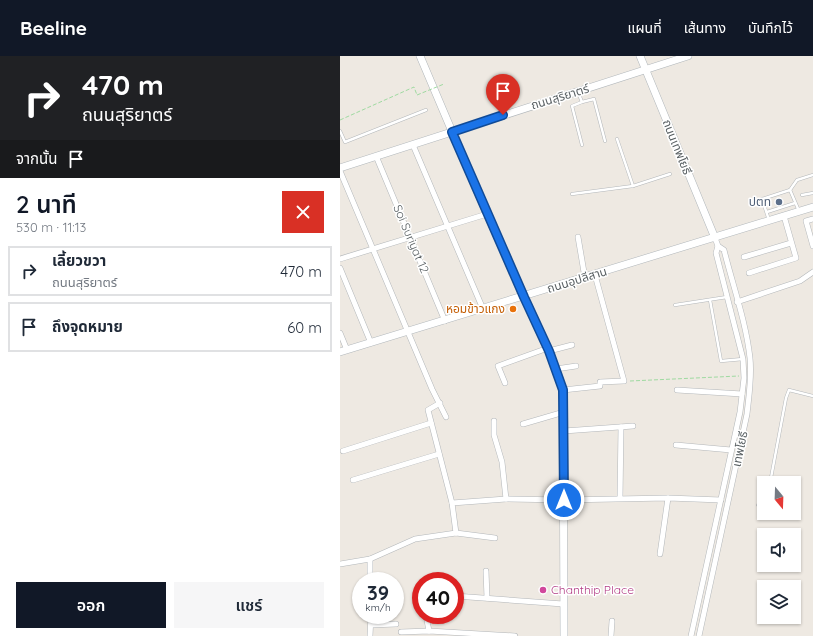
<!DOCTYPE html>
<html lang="th">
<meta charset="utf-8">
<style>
body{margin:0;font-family:Quicksand,"Noto Sans Thai",sans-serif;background:#f6f6f7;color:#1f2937;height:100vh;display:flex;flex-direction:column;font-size:15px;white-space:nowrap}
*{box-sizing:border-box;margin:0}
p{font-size:13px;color:#747a83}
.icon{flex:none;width:22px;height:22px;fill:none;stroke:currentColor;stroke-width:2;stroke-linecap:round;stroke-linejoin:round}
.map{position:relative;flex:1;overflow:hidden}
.details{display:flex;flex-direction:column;background:#fff;width:340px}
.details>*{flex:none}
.hud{background:#202124;color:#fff;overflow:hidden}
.needle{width:26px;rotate:161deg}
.tools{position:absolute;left:417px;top:420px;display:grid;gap:8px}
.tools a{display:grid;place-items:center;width:44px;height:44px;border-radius:0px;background:#fff;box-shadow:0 1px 3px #0004;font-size:20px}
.speed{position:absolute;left:12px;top:516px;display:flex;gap:8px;font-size:20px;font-weight:700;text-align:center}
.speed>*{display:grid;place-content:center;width:52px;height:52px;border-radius:50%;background:#fff;box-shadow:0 1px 3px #0004;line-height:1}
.speed small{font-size:10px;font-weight:400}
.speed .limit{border:6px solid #d22;background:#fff;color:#111}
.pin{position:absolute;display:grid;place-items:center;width:34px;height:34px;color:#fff;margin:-41px -17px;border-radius:50% 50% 50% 0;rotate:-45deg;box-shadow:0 0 4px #0007}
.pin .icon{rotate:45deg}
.me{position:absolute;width:44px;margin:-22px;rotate:0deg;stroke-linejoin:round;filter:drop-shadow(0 0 3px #0008)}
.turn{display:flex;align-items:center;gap:14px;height:84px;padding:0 16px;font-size:18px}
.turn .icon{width:52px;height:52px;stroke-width:2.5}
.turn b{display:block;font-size:28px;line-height:34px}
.then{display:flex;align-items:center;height:38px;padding:0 16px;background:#0003;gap:8px;font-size:15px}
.round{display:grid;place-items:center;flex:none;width:42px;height:42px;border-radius:0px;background:#f6f6f7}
.head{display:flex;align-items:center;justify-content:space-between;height:68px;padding:0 16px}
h1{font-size:24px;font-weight:600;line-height:30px;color:#111827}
.cta{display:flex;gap:8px;margin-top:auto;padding:8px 16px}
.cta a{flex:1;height:46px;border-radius:0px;background:#111827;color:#fff;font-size:16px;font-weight:600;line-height:46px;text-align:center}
.cta a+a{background:#f6f6f7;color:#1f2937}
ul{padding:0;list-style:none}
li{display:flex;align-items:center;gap:12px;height:50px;margin:0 8px 6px;padding:0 8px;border:2px solid #e0e1e3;border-radius:0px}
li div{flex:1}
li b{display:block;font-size:15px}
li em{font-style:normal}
header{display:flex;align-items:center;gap:24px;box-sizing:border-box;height:56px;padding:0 20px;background:#111827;color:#fff}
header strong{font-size:19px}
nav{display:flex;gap:22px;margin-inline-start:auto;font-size:14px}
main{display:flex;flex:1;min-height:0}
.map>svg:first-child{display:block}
</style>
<header>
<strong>Beeline</strong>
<nav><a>แผนที่</a><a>เส้นทาง</a><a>บันทึกไว้</a></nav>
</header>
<main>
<section class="details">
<div class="hud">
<div class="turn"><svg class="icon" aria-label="right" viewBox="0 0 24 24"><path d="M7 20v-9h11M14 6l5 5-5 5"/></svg><div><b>470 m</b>ถนนสุริยาตร์</div></div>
<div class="then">จากนั้น<svg class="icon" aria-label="arrive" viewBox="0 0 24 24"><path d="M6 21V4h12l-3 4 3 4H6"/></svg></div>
</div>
<div class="head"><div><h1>2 นาที</h1><p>530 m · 11:13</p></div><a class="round" style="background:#d93025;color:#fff"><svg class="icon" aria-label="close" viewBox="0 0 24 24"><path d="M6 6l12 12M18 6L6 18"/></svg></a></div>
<ul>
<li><svg class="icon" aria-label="right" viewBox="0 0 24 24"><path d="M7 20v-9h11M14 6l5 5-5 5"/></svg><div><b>เลี้ยวขวา</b><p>ถนนสุริยาตร์</p></div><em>470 m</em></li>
<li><svg class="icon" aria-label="arrive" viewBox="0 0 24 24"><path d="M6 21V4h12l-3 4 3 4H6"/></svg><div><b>ถึงจุดหมาย</b></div><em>60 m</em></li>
</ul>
<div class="cta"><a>ออก</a><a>แชร์</a></div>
</section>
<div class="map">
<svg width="473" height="580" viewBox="0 0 473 580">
<rect width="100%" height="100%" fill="#eee9e2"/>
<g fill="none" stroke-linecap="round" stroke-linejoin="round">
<defs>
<g id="lane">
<polyline points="238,36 242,46 232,50 242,89"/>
<polyline points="242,46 254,43 265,85"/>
<polyline points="0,75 5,86 86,54"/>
<polyline points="277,83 293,130"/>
<polyline points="450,134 457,124 473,119"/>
<polyline points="232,138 293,130 330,118"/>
<polyline points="462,139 473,137"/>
<polyline points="427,156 455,147"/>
<polyline points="429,164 422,143 450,134 459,155"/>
<polyline points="370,244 381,305 403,303"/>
<polyline points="335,249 387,241"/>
<polyline points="430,427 446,342 449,334 473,340"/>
<polyline points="418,449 424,438"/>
</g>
<g id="street">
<polyline points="73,89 143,253"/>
<polyline points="36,100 105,265"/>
<polyline points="0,115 92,333 106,361"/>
<polyline points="473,163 466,165 473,190"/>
<polyline points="238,181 245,222"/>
<polyline points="404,201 451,187"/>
<polyline points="0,203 147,158"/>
<polyline points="0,212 31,287"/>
<polyline points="409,217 456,202 444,160"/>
<polyline points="397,246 460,225 473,216"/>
<polyline points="0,277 7,294"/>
<polyline points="209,295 232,289"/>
<polyline points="216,313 236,310"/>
<polyline points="165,327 158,310 208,292"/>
<polyline points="223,334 260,330 260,326 284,325 255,219"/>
<polyline points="337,334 402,338"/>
<polyline points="100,347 88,354 112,447 116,477"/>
<polyline points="154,365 154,379 162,406 166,443"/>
<polyline points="183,368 224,356"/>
<polyline points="224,375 293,370"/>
<polyline points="336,389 391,394"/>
<polyline points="3,395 91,367"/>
<polyline points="13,424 99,398"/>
<polyline points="280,442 281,371"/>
<polyline points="224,444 328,442 381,444"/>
<polyline points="112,447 166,443 224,444"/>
<polyline points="320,498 328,442"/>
<polyline points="30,503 30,525"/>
<polyline points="0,508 30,503 75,483 116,477 155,482"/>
<polyline points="146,515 147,542"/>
<polyline points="115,540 223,548"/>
<polyline points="86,559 89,575"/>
<polyline points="31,569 56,568"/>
<polyline points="61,576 89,575 175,580"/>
<polyline points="30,580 31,559"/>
<polyline points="271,580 272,565"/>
<polyline points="351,580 400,356 404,322 403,303 376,197 378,190 375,182"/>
<path d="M359,580L407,358C409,339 412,321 410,302C406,266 393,230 384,194L378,190"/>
</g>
<g id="secondary">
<polyline points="80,0 147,158 209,295 223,334 224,580"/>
<polyline points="300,0 375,182"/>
<polyline points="0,112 348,0"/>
<polyline points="0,296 473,151"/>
</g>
</defs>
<use href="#lane" stroke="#b3b7ba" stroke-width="3.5"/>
<use href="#street" stroke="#b3b7ba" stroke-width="6"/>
<use href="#secondary" stroke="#b1b7bb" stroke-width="8"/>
<g stroke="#9fdaa1" stroke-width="1" stroke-dasharray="4 2" stroke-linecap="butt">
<polyline points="0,64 74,31 77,39"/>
<polyline points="290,325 399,320"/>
</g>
<use href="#lane" stroke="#fff" stroke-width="2.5"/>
<use href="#street" stroke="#fff" stroke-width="5"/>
<use href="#secondary" stroke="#fff" stroke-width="7"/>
<polyline stroke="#9fdaa1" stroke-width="1" stroke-dasharray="4 2" stroke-linecap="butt" points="77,39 104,28"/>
</g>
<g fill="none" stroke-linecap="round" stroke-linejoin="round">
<defs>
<polyline id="route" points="163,59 112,76 184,241 209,295 223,334 224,444"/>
</defs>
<use href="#route" stroke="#114b97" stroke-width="10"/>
<use href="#route" stroke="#1a73e8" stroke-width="7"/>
</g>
<circle fill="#5c6f8a" stroke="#fff" stroke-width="1.5" cx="439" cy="146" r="4"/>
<circle fill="#e8710a" stroke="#fff" stroke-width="1.5" cx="173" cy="253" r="4"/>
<circle fill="#d1479c" stroke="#fff" stroke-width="1.5" cx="203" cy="534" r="4"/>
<g text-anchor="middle" stroke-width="3" stroke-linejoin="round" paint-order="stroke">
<g font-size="12" fill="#5a6164" stroke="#fff">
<text transform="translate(220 41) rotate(-17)" y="4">ถนนสุริยาตร์</text>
<text transform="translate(337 91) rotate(68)" y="4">ถนนเทพโยธี</text>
<text transform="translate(71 183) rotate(67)" y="4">Soi Suriyat 12</text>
<text transform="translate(237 224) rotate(-17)" y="4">ถนนอุปลีสาน</text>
<text transform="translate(400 393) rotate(-78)" y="4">เทพโยธี</text>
</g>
<g font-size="12" fill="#4e5e75" stroke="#fff" text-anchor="end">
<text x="431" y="150">ปตท</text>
</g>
<g font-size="12" fill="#c56008" stroke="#fff" text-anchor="end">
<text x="165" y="257">หอมข้าวแกง</text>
</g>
<g font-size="12" fill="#b23c85" stroke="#fff" text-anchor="start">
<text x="211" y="538">Chanthip Place</text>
</g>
</g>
</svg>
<div class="tools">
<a><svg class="needle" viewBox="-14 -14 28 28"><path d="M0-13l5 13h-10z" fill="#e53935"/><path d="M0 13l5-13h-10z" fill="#747a83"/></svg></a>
<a><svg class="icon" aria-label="sound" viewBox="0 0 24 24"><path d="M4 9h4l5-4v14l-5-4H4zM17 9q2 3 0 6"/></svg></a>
<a><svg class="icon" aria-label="layers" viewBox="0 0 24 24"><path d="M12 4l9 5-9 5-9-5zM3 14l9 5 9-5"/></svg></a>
</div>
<div class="speed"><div>39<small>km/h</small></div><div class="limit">40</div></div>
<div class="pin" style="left:163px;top:59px;background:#d93025"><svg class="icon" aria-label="arrive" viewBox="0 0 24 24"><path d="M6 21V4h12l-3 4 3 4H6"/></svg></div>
<svg class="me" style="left:224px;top:444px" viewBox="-20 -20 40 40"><circle r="17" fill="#1a73e8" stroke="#fff" stroke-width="3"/><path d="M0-11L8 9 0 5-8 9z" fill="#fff"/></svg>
</div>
</main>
